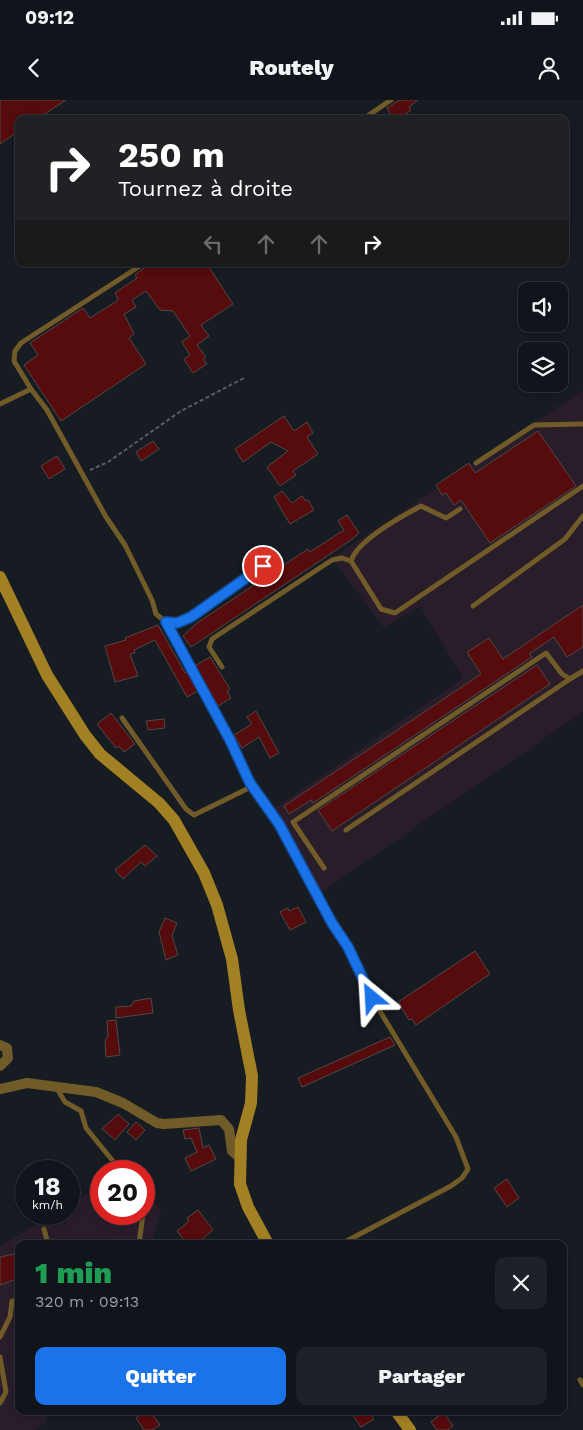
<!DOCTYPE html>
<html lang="fr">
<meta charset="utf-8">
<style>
body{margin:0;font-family:"Work Sans",sans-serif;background:#1e2127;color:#f1f3f6;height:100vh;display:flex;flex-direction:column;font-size:19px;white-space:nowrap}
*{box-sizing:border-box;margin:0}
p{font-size:16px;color:#9c9ea2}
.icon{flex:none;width:28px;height:28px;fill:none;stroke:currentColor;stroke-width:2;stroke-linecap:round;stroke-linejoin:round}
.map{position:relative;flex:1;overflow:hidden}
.details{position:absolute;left:15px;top:1140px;width:552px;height:175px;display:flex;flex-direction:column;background:#11141a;border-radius:10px;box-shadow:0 2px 8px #0003,0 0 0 1px #303339}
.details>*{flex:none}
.guide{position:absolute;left:15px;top:15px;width:554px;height:152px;border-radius:10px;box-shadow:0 2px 8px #0003,0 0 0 1px #303339;background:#202124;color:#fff;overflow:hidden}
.tools{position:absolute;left:518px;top:182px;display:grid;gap:10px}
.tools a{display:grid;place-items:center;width:50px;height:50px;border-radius:10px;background:#11141a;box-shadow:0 2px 8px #0003,0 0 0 1px #303339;font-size:25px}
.speed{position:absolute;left:15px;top:1060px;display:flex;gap:10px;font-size:25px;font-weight:700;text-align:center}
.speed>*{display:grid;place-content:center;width:65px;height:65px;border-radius:50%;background:#11141a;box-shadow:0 2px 8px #0003,0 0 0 1px #303339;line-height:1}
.speed small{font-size:12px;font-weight:400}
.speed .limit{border:8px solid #d22;background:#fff;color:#111}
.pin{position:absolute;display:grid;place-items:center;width:42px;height:42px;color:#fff;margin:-21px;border:2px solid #fff;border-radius:50%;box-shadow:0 1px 5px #0007}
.me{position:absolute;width:55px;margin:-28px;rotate:333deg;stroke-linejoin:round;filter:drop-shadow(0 0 4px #0008)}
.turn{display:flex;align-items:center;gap:18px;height:105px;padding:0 20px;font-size:22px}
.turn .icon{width:65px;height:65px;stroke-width:2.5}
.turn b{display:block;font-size:35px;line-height:42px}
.lanes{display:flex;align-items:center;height:48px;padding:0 20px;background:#0003;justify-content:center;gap:25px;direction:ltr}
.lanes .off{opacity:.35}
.round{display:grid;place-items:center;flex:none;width:52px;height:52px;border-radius:10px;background:#1e2127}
.overview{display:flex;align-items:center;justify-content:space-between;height:85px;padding:0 20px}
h1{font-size:30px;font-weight:800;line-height:38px;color:#1e9e55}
.action{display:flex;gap:10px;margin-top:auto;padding:10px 20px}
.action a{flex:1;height:58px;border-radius:10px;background:#1a73e8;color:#fff;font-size:20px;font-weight:800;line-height:58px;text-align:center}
.action a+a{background:#1e2127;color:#f1f3f6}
.status{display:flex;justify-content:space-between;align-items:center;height:35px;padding:0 25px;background:#11141a;direction:ltr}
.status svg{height:14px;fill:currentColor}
header{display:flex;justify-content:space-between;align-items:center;height:65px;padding:0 20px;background:#11141a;font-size:22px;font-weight:800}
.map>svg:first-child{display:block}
</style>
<div class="status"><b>09:12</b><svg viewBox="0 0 49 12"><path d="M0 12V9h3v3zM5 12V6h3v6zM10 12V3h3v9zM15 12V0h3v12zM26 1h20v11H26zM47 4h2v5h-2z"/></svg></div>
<header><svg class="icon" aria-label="back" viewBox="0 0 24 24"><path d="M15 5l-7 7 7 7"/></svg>Routely<svg class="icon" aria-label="person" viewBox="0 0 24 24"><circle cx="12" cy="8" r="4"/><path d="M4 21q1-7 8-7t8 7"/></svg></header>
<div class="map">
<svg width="583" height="1330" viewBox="0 0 583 1330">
<rect width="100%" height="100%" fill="#171b22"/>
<g fill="#2a1d2a">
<polygon points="583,290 583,612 321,792 272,710 463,578 420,506 384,528 332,458"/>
<polygon points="101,1086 101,1114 144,1114 144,1086 161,1111 151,1144 19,1144 19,1311 45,1311 47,1321 34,1330 0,1330 0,1146 54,1114 69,1114 69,1105"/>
</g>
<g fill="#560b0d" stroke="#534847">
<polygon points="0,0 66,0 37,19 19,19 19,31 0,44"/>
<polygon points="399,0 418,0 409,7 411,10 398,19 393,19 387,8"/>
<polygon points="149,164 207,164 233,204 201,225 209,236 197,245 206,257 203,259 207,264 193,273 184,259 190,255 182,242 190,236 173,211 160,210 146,191 132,200 136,207 124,214 134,234 129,238 146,264 61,321 24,265 38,255 30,243 83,208 90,218 117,201 118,199 115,193 137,178 135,175"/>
<polygon points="284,316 294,331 307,322 313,333 307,337 318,354 293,371 296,375 280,386 267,367 288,351 271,342 243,362 235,349"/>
<polygon points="538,331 576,386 490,443 461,400 454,405 446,393 442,395 436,385 469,363 475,373"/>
<polygon points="153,341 159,349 141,361 136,352"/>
<polygon points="57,356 65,369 49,379 41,366"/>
<polygon points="282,391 292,403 302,396 306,401 308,400 314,410 290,424 274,397"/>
<polygon points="347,415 359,433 351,440 191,547 183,536 197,523 308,449 310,452 344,430 338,421"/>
<polygon points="583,505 583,547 567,557 554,537 529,554 532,557 313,703 311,700 289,714 284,706 481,574 467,552 489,538 503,559"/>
<polygon points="158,525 185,573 188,571 198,591 187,597 155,540 134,550 135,553 130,554 138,576 115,582 105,546 126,540 125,538"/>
<polygon points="210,557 230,589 227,591 231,598 218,606 195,566"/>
<polygon points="537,565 550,584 332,731 318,710"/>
<polygon points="256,611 279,653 270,658 259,637 242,648 234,635 252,624 247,617"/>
<polygon points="111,613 135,644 124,652 119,646 116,648 97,624"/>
<polygon points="164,619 165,628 148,630 146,621"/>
<polygon points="145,745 157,756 145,766 141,762 123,779 115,770"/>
<polygon points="298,807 306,822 290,830 280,812 288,808 289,811"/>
<polygon points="165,818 177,823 172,836 178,855 166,860 159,832"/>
<polygon points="475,851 490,874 416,925 412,919 409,920 398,902"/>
<polygon points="151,898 153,913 116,918 116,907 131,906 134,901"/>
<polygon points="116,920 120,955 106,957 105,940 108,936 107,921"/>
<polygon points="390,937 395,945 302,987 298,978"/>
<polygon points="118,1014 129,1024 115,1040 102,1029"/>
<polygon points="136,1022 145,1030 136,1040 127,1032"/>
<polygon points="199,1028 203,1048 209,1045 216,1059 191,1071 185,1058 197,1052 191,1038 185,1039 183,1030"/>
<polygon points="507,1079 519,1098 507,1107 494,1088"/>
<polygon points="198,1110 213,1130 196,1144 187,1144 177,1131 189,1121 187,1118"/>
<polygon points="14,1154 19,1178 0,1185 0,1157"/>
<polygon points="146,1311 150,1311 160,1325 152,1330 144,1330 136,1318"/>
<polygon points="350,1311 368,1311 374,1319 361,1327"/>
<polygon points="443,1312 453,1326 448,1330 437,1330 431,1322"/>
</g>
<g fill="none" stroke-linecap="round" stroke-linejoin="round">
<polyline stroke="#595d63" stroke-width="2" stroke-dasharray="4 2.5" stroke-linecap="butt" points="90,370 108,362 181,311 244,278"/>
<g stroke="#715b28" stroke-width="5">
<polyline points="363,19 391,0"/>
<polyline points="143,164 21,243 15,251 14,261 31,289 47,310 106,417 125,445 152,500 156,514 166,522 177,523 191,517 277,456"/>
<polyline points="0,304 31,289"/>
<polyline points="476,363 534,325 583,324"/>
<path d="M460,409L446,418L421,406C402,416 357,440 351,461L381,509L395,513L583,386"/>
<polyline points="473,506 565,439 583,416"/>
<polyline points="166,522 230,640 250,683 279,724 332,823 348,847 372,898 456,1037 468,1069 462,1078 451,1086 341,1144"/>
<polyline points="222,567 209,547 212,539 332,460 342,458 351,461"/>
<polyline points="122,618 186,709 194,715 253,686"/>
<polyline points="346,730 570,579"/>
<polyline points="324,768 293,722 546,553 562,574 570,579 583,571"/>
<polyline points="56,987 65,1002 81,1011 86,1028 121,1071"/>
<polyline points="44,1129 48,1144"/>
<polyline points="139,1144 143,1114"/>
<polyline points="0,1237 10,1217 12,1201 19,1201"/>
<polyline points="0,1257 6,1292 0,1303"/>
<polyline points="580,1280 583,1285"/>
</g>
<g stroke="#715b28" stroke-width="10">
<polyline points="0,945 7,948 8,958 0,966"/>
<polyline points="0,989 27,983 96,992 123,1003 157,1023 164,1024 221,1020 229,1029 232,1051 239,1057"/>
</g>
<g stroke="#a28024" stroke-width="12">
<polyline points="0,477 47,575 85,635 100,654 159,703 174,720 204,773 217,805 232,859 239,910 252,976 251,1003 241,1040 240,1084 248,1107 268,1144"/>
<polyline points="396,1311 410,1330"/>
</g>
</g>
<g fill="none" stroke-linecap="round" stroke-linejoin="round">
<defs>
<polyline id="route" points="263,466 191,517 177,523 166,522 230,640 250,683 279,724 332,823 348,847 372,898"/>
</defs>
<use href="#route" stroke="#114b97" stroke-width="12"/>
<use href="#route" stroke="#1a73e8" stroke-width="9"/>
</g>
</svg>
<div class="tools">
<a><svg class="icon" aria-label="sound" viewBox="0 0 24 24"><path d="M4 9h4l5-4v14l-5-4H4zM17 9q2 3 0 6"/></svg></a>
<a><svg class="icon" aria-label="layers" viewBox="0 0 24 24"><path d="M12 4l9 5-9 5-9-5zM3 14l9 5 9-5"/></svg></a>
</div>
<div class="speed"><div>18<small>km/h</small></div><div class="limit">20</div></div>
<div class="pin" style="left:263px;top:466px;background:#d93025"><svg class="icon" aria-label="arrive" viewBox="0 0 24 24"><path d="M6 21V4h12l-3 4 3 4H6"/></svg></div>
<svg class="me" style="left:372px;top:898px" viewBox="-20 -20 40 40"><path d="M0-17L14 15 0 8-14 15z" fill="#1a73e8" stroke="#fff" stroke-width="4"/></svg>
<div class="guide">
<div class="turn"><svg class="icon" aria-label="right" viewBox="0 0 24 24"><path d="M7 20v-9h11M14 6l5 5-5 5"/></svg><div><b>250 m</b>Tournez à droite</div></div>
<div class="lanes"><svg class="icon off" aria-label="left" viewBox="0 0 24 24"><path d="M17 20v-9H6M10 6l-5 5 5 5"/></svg><svg class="icon off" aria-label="ahead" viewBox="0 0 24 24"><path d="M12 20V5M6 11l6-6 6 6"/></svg><svg class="icon off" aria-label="ahead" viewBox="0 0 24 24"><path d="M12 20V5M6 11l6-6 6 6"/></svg><svg class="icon" aria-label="right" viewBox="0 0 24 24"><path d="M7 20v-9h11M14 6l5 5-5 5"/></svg></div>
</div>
<section class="details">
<div class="overview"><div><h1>1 min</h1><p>320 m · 09:13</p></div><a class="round"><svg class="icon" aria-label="close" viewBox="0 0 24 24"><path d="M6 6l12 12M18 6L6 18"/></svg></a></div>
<div class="action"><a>Quitter</a><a>Partager</a></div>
</section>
</div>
